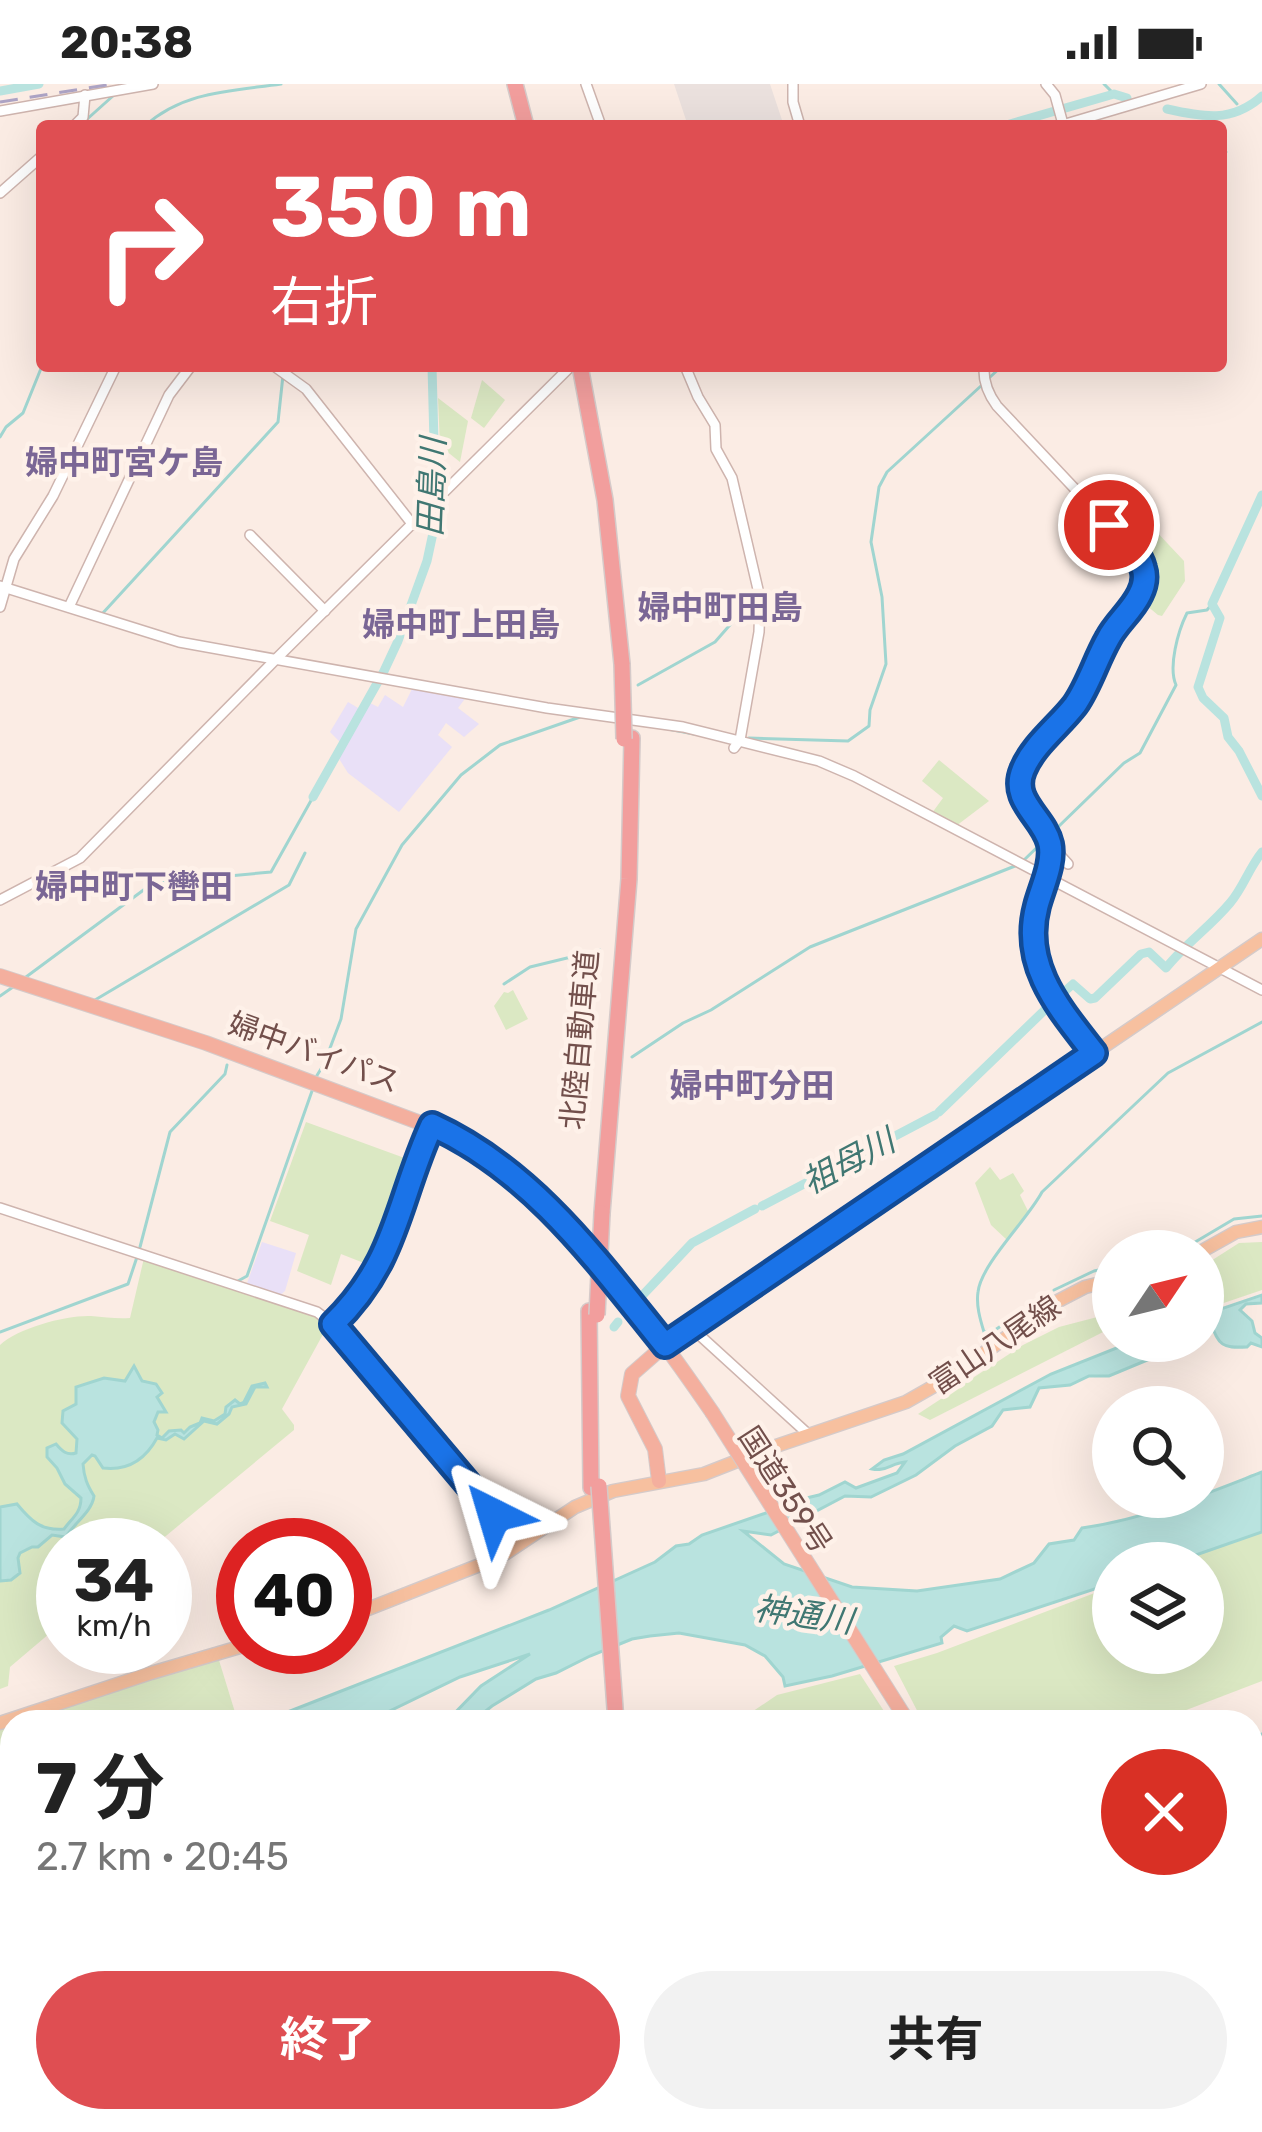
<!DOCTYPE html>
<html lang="ja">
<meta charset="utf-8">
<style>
body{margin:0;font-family:Rubik,"Noto Sans JP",sans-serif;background:#f2f2f2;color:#222;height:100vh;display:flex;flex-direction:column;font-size:45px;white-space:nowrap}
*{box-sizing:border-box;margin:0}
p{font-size:39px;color:#767676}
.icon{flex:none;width:66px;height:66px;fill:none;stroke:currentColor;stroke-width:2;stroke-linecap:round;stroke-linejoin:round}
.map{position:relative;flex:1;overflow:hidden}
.details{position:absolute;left:0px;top:1626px;width:1263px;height:423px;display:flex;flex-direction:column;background:#fff;border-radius:36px 36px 0 0;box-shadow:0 12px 48px #0002}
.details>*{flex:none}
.top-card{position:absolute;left:36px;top:36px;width:1191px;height:252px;border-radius:12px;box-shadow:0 12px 48px #0002;background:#df4e52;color:#fff;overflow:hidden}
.needle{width:78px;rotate:55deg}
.buttons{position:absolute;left:1092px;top:1146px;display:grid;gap:24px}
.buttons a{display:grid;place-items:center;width:132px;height:132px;border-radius:50%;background:#fff;box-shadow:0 12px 48px #0002;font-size:60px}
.speed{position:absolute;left:36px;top:1434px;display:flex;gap:24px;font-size:60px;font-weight:700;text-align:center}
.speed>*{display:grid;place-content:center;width:156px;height:156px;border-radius:50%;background:#fff;box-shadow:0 12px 48px #0002;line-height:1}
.speed small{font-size:30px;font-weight:400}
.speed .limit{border:18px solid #d22;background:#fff;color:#111}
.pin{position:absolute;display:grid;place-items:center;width:102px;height:102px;color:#fff;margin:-51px;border:6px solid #fff;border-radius:50%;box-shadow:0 3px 12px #0007}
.me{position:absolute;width:132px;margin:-66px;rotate:320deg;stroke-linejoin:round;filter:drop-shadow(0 0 9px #0008)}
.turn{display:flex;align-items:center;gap:42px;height:252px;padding:0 36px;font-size:54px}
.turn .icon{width:156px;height:156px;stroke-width:2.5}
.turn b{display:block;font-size:84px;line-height:102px}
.round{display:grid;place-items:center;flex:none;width:126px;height:126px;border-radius:63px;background:#f2f2f2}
.overview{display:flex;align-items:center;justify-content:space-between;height:204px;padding:0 36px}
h1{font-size:72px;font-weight:700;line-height:90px}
.cta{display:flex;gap:24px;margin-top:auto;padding:24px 36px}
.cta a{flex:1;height:138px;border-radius:72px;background:#df4e52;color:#fff;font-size:48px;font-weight:700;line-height:138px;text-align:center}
.cta a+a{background:#f2f2f2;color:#222}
.status{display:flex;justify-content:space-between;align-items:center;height:84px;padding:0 60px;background:#fff;direction:ltr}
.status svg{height:33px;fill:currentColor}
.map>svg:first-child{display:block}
</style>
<div class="status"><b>20:38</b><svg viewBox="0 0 49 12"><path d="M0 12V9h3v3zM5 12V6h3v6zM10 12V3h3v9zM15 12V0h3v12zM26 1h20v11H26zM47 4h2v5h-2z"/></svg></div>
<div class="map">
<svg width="1262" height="2048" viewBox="0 0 1262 2048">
<rect width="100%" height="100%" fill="#fbece4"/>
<polygon fill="#ebe1de" points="674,0 770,0 784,42 688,42"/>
<g fill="#e9e0f7">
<polygon points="413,603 467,612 458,624 479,640 464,653 446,639 438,651 452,663 399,728 348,689 338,673 343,661 330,648 348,618 365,628 370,619 378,623 385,611 403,623"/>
<polygon points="262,1158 296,1169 285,1207 278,1213 246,1202"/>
</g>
<g fill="#dbe8c3">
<polygon points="482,296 505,316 484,344 471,334"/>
<polygon points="438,314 468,337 460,378 440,362"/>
<polygon points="1153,444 1184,477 1185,497 1162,532 1158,531 1140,516 1147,482 1135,461"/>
<polygon points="939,676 989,717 956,742 932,729 943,714 922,697"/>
<polygon points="513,906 528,935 506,946 494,922 504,908 508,909"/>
<polygon points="306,1038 410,1076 374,1183 341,1170 331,1201 297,1187 309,1151 270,1137"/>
<polygon points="990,1083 1000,1096 1013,1089 1024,1107 1020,1111 1029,1129 1007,1156 991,1141 975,1099"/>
<polygon points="1262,1158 1262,1206 1203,1226 1203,1182 1239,1159"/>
<path d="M144,1174L315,1230L325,1237L327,1243L282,1325L294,1341V1346L155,1461H63V1538L10,1583L8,1602L0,1605V1261C18,1244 66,1231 91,1232C105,1233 116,1235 130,1234Z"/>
<polygon points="1105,1231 1113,1243 930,1336 918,1330 1023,1261 1059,1243"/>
<polygon points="1262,1448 1262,1597 1155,1638 923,1638 894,1582 937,1569 1113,1502 1113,1569 1203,1569 1203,1479 1173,1479"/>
<polygon points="218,1573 238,1638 12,1638 12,1730 0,1735 0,1639"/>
<polygon points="860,1590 891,1638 737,1638 777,1611"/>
<polygon points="12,2028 12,2037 77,2037 49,2048 0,2048 0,2033"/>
<polygon points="90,2037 219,2037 199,2048 62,2048"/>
</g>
<g fill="#b9e3df" stroke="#a0d5d0" stroke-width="3">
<path d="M1262,1211V1219L1246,1220L1240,1226L1252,1237L1255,1249L1262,1254V1263L1251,1259L1247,1263C1221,1264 1220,1262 1210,1238L1203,1237V1231Z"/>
<path d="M1134,1257H1193L1109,1292H1089L1070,1301L1039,1304L1030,1323L1003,1326L992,1342L955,1362L916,1391L871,1413L845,1412L771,1451L743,1447L784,1480L852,1503L917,1507L1000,1495L1034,1479L1049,1460L1074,1456L1082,1444C1146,1435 1203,1411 1262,1388V1448L1173,1479H1113V1499L967,1547L954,1542L941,1553L942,1559L832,1592L785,1602L783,1593L765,1572L745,1561L679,1549L650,1552L632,1555L590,1572L556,1589L536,1595L492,1622L472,1638H446L481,1602L530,1570L460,1593L367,1638H262L549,1526L655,1478L676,1462L689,1460L702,1451L801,1417L802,1415L819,1411L845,1398L856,1404L897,1389L905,1378C892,1379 885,1388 872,1385L884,1376L903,1370L1051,1290Z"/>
<path d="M134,1282L142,1297L156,1300L162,1309L157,1313L166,1328H158L154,1338L158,1346L157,1351L162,1354L169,1347L181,1346L184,1349L190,1343L200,1339L202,1334L214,1337L225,1330L226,1323L235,1316L240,1320L244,1318L252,1302L265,1299L267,1303H255L246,1320L232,1323L229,1330L217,1340L204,1337L184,1355L175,1350L166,1356L157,1354C145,1376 128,1387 103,1384L95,1372L92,1371L83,1380C84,1393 87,1401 94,1412C92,1428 74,1439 66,1453L52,1451L38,1463H32L20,1469L18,1474L20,1489L11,1496L0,1497V1423L17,1420C31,1437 41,1447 64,1445C72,1434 81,1429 81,1414L65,1400L57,1384L47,1373V1364L56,1360C62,1367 67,1372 76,1369L77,1355L62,1339L63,1327L76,1320V1303L104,1294L125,1297Z"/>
<polygon points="12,1737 12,1858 0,1864 0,1747"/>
</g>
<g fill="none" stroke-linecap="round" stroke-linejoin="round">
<g stroke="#a0d5d0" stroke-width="3">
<polyline points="1104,0 1114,10"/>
<polyline points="1219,0 1237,20"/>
<polyline points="85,37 114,11"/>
<path d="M145,42C183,7 233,7 281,0"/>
<polyline points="981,42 988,40 992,42"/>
<polyline points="1221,73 1226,68"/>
<polyline points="989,294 1002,282"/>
<polyline points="0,353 6,343 23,329 42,282"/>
<polyline points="102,530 278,338 284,282"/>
<polyline points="638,601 715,558 736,534 754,505"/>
<polyline points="668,645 694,650"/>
<polyline points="749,654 848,657 869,642 870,626 886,580 882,513 871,458 879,403 887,388 982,301"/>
<path d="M1023,777L1124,679L1140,669L1176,601C1168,583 1178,547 1187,529L1207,526L1212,520"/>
<polyline points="26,893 153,799 271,788 313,713"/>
<polyline points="504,900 530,883 600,866"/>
<polyline points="0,912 13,903"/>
<polyline points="95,916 289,801 305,769"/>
<polyline points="632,973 683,939 711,926 810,863 1015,782"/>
<polyline points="316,993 324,980 341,935 356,845 402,761 461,691 500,661 580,633"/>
<polyline points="140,1163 170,1048 225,990 227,981"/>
<polyline points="1180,1167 1234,1135 1262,1132"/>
<polyline points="238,1197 247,1192 312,1007"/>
<polyline points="1054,1206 1094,1187 1113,1183"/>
<path d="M1049,1210L995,1246L984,1248C980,1235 976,1221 978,1208C981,1180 1028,1135 1042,1108L1168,989L1262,938"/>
<polyline points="0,1248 128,1200 137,1173"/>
<polyline points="1251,1654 1262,1650"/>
<polyline points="614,2037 615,2048"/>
</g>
<g stroke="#b9e3df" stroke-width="9">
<polyline points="0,7 39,0"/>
<path d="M1167,25C1203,33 1232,39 1262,12"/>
<polyline points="1003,42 1114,10 1127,14"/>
<polyline points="1262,411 1212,520 1220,534 1198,603 1203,614 1224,634 1228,653 1239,667 1262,712"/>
<polyline points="313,713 384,587 398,557 427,477 436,435 432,282"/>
<path d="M1056,915L1073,900L1090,915L1095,914L1141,870L1149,868L1166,884C1186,859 1210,843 1230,819C1243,804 1249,784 1262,768"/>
<polyline points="939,1028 1052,919"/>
<polyline points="762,1122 935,1031"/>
<polyline points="640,1214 692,1159 755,1125"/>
<polyline points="614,1243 618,1238"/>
</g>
<polyline stroke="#d4c8d4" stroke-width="33" points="0,2008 12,2003"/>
<defs>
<g id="tertiary">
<polyline points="586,0 601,42"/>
<polyline points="793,0 793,18 800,42"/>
<polyline points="1046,0 1055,11 1063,40"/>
<polyline points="0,27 153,0"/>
<polyline points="74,42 83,33 85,11"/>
<polyline points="1059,42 1201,0"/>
<polyline points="0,109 42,72"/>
<polyline points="274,282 306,305 413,441"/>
<polyline points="685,282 698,313 715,341 716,365 732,394 760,514 759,548 740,656 734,664"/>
<path d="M984,282C983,298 988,310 997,322L1138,472C1143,480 1146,488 1144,498C1141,520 1120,534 1109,552C1096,573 1090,598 1076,619C1061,641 1035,659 1024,684C1009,716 1043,731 1050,758C1055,776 1044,795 1040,812C1020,886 1053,914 1094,969"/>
<polyline points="250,451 325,527"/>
<polyline points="0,502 179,558 547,624 683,643 819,677 854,692 1262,906"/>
<polyline points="0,523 14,475 53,412 116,282"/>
<polyline points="69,523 169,311 191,282"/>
<polyline points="1051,767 1058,769 1068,780"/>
<polyline points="0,816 80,774 276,575 571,282"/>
<polyline points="0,1124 317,1228 333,1240 371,1284 512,1454"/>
<path d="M333,1240C398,1178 397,1117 432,1041"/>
<polyline points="695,1247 808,1350"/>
<polyline points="373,2039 373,2037"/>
</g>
<g id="primary">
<polyline points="1202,1167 1236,1148 1262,1143"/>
<polyline points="665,1261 1262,855"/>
<polyline points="345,1534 500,1473 575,1423 613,1407 704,1390 773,1363 906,1318 950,1293 1058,1217 1085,1203 1113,1196"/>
<polyline points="0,1639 151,1589 243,1562"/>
<polyline points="652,2043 663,2037"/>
</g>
<g id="trunk">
<path d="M0,892L206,959L461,1054C563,1118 644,1229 712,1328"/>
<polyline points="659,1397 655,1365 628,1312 632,1290 665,1261"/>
<polyline points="1177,2037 1184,2048"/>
</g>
<g id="motorway">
<polyline points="515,0 526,42"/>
<polyline points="580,282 605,416 622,580"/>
<polyline points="602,1129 629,795 632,654"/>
<polyline points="589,1227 591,1404"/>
<polyline points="635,2037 635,2048"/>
</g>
</defs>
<use href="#tertiary" stroke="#ceb4ae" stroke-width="12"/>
<use href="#primary" stroke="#d5cac9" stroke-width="15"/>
<use href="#trunk" stroke="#d5cac9" stroke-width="16"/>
<use href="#motorway" stroke="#d5cac9" stroke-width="18"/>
<use href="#tertiary" stroke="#fff" stroke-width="9"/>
<use href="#primary" stroke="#f7c09f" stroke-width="12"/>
<use href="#trunk" stroke="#f4af9e" stroke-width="14"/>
<use href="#motorway" stroke="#f29e9d" stroke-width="15"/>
<polyline stroke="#aca3c4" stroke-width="3" stroke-dasharray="18 12" stroke-linecap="butt" points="0,18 113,0"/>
<defs>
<polyline id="trunk-bridge" points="712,1328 908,1638"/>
<g id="motorway-bridge">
<polyline points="622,580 624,655"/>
<polyline points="597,1231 602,1129"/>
<polyline points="599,1402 616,1638"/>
</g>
</defs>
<use href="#trunk-bridge" stroke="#d5cac9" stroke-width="16" stroke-linecap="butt"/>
<use href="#motorway-bridge" stroke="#d5cac9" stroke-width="18" stroke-linecap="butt"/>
<use href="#trunk-bridge" stroke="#f4af9e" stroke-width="14"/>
<use href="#motorway-bridge" stroke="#f29e9d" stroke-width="15"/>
</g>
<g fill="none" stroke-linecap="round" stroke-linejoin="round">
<defs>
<path id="route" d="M494,1431L333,1240C398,1177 397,1117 432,1041C533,1087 597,1177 665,1261L1094,969C1060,925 1021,882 1037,822C1042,803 1054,779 1050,760C1044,733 1010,717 1023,686C1033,661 1059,642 1075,621C1089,601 1096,576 1108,555C1116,539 1132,527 1140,510C1144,502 1146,493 1143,484C1139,467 1121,453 1109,441"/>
</defs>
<use href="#route" stroke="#114b97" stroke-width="30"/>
<use href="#route" stroke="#1a73e8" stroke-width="21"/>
</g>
<g text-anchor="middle" stroke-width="9" stroke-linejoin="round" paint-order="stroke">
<g font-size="30" fill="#724f4b" stroke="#fef1e9">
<text transform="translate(580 956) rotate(-85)" y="10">北陸自動車道</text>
<text transform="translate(314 969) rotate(20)" y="10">婦中バイパス</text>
<text transform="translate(995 1261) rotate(-34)" y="10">富山八尾線</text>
<text transform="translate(785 1406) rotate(57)" y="10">国道359号</text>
</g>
<g font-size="33" font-weight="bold" fill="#7a6695" stroke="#fef1e9">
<text x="124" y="390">婦中町宮ケ島</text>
<text x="720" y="535">婦中町田島</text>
<text x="461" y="552">婦中町上田島</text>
<text x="134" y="814">婦中町下轡田</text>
<text x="752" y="1013">婦中町分田</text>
</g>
<g font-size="33" font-style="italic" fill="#407772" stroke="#fef1e9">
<text transform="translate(431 403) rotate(-88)" y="12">田島川</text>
<text transform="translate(848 1077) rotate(-28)" y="12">祖母川</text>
<text transform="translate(804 1530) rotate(8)" y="12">神通川</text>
</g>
</g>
</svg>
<div class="buttons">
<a><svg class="needle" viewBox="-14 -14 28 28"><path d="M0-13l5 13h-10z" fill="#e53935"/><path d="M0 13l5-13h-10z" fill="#767676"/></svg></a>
<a><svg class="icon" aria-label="search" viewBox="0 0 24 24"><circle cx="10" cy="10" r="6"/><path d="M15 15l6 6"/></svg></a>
<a><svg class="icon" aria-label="layers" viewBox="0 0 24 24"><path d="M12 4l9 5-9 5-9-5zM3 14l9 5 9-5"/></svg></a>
</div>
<div class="speed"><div>34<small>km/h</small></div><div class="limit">40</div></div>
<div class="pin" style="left:1109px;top:441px;background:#d93025"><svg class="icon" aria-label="arrive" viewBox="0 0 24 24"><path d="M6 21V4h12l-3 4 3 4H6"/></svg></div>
<svg class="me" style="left:494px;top:1431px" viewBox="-20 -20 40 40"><path d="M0-17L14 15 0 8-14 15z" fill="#1a73e8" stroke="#fff" stroke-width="4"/></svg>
<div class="top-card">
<div class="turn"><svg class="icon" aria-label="right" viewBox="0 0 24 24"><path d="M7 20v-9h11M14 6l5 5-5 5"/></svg><div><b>350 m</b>右折</div></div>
</div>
<section class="details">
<div class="overview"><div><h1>7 分</h1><p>2.7 km · 20:45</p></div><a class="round" style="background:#d93025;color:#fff"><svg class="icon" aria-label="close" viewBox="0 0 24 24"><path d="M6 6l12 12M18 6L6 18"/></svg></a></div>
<div class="cta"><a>終了</a><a>共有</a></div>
</section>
</div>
